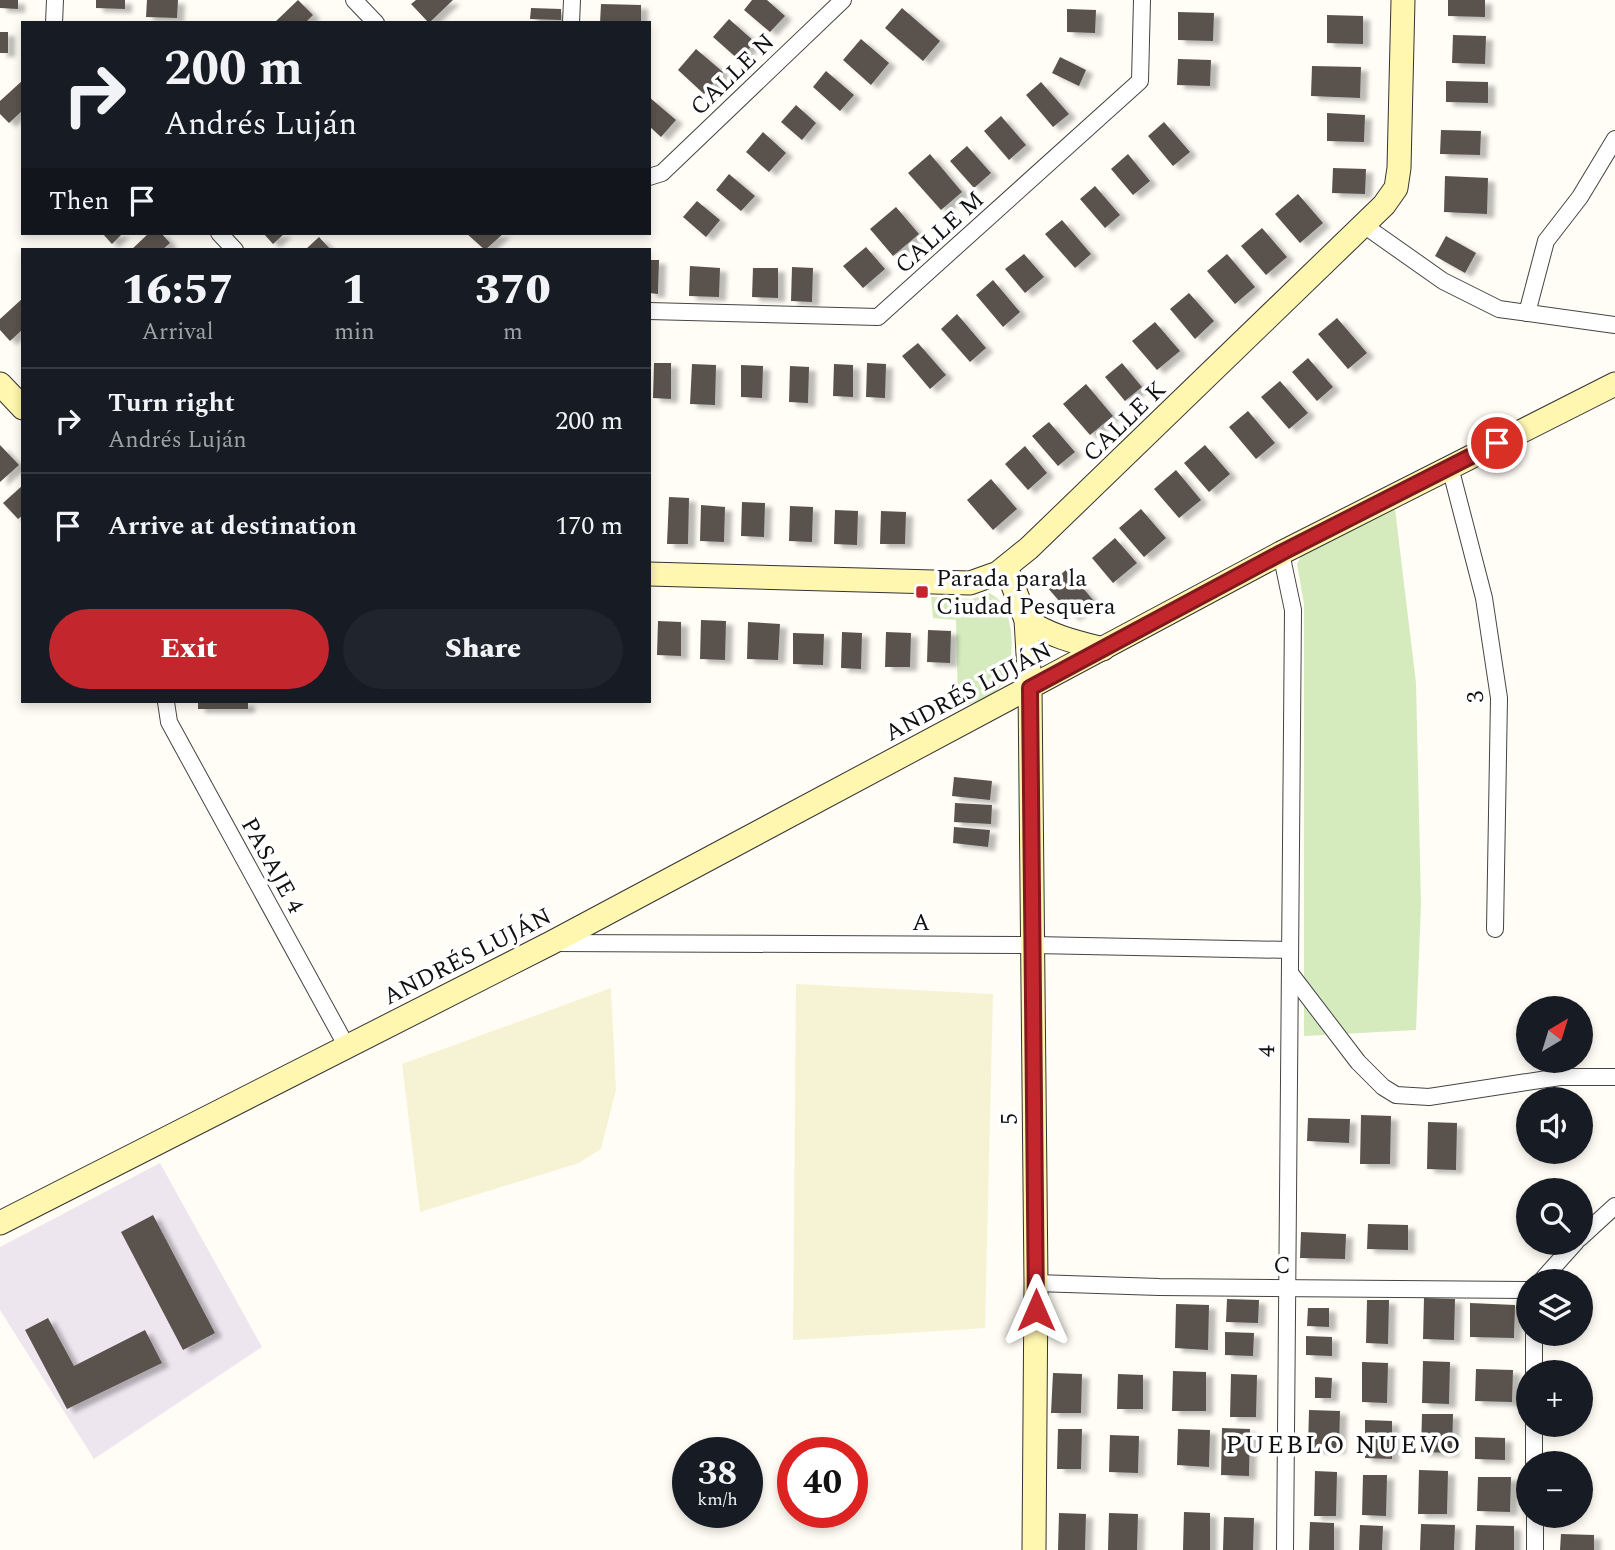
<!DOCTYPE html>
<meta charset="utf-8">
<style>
body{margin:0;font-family:Spectral,serif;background:#20242c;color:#f1f3f6;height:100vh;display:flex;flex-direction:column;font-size:26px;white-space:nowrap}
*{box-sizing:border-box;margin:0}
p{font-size:23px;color:#9ea1a6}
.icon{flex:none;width:38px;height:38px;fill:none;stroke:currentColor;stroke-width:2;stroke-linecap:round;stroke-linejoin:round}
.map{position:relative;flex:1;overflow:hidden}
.side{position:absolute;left:21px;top:248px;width:630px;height:455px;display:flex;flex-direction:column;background:#171b24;border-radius:0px;box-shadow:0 4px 10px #0003}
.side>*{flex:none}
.hud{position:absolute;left:21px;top:21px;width:630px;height:214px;border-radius:0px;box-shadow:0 4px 10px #0003;background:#171b24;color:#f1f3f6;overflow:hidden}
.needle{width:46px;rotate:38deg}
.tools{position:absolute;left:1516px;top:996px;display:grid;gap:14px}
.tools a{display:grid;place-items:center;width:77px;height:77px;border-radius:50%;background:#171b24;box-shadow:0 4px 10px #0003;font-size:35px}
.speed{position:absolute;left:672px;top:1437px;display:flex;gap:14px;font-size:35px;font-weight:700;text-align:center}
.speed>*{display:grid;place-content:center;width:91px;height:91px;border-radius:50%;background:#171b24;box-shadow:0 4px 10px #0003;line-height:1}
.speed small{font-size:18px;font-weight:400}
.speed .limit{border:10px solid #d22;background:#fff;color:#111}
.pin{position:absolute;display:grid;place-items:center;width:60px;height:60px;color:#fff;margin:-30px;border:4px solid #fff;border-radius:50%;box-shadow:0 2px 7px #0007}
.me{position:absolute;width:77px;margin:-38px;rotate:0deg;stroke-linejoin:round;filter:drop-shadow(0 0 5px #0008)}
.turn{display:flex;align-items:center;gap:24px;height:147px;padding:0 28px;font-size:32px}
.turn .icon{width:91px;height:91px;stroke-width:2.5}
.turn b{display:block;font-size:49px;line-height:60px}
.then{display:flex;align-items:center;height:66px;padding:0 28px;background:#0003;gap:14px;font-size:26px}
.eta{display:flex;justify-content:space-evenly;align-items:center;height:119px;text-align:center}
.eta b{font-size:42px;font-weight:800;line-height:49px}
.action{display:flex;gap:14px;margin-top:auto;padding:14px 28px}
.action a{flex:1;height:80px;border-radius:42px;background:#c4262e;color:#fff;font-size:28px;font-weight:800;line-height:80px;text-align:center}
.action a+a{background:#20242c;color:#f1f3f6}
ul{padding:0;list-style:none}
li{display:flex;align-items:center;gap:21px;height:105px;padding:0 28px;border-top:2px solid #363941}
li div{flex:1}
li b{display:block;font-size:26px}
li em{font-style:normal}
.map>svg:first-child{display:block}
</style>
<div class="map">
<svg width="1615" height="1550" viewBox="0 0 1615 1550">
<defs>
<filter id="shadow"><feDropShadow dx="7" dy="4" stdDeviation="2" flood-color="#0004"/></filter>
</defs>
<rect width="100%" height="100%" fill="#fffdf5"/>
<polygon fill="#eee6ef" points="160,1163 262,1347 94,1459 0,1310 0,1247"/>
<g fill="#f6f3d4">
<polygon points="796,984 993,994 985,1328 793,1340"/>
<polygon points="611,988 616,1090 601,1149 579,1163 420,1212 402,1064"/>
</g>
<g fill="#d5ebbd">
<polygon points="1395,509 1416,683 1421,904 1416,1030 1304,1036 1304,604 1297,564 1303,552"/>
<path d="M989,593C1017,604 1017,666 1001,686C990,699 972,703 958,708L956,620L933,618L931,597L972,599Z"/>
</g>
<g fill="#5a524d" filter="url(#shadow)">
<polygon points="0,0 18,0 18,9 0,8"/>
<polygon points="96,0 125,0 125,9 96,8"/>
<polygon points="147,0 178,0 177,18 146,17"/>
<polygon points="298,0 313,15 305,23 274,23"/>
<polygon points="416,0 453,0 429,23 411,4"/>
<polygon points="752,0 767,0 785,16 770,32 744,10"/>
<polygon points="1448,0 1485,0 1485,17 1448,16"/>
<polygon points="601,4 641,5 641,23 600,23"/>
<polygon points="531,8 561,9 561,20 530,19"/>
<polygon points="902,8 940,41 923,61 885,28"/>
<polygon points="1067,9 1096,10 1095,33 1067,32"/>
<polygon points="1178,12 1214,13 1213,41 1178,40"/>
<polygon points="1327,15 1363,16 1363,44 1327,43"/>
<polygon points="729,19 755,42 739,60 713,37"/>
<rect x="0" y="32" width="8" height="21"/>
<polygon points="1453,35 1486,36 1485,64 1452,63"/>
<polygon points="861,39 889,63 871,85 843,60"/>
<polygon points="696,49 723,72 704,94 678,70"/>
<polygon points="1060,57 1086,70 1079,86 1052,73"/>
<polygon points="1178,59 1211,60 1210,86 1177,85"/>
<polygon points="1312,66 1361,67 1360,98 1311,96"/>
<polygon points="826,71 854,95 840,111 813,87"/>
<polygon points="23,80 23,110 9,123 0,114 0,101"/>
<polygon points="1446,81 1488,82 1488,103 1446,102"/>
<polygon points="1041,82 1069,114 1053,127 1026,95"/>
<polygon points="649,97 676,120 661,137 649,126"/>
<polygon points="796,105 816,123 802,140 781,122"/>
<polygon points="1327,113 1365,115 1364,142 1327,141"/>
<polygon points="1001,116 1026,145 1009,160 984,131"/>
<polygon points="1164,122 1190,152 1173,166 1148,136"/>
<polygon points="1441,130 1481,131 1480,155 1440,154"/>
<polygon points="763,132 786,153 769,172 746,152"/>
<polygon points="967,146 991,173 974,188 950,161"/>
<polygon points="930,154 962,192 941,210 908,173"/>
<polygon points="1128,154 1150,181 1133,195 1111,169"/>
<polygon points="1333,168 1366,169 1365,194 1332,193"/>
<polygon points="729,174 755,196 741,211 716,190"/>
<polygon points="1445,176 1488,178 1487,214 1444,212"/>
<polygon points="1095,186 1120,215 1105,228 1080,199"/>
<polygon points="1298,194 1323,223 1300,243 1275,214"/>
<polygon points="697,201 720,220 706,237 683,217"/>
<polygon points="896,207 919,234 893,256 870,229"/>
<polygon points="1062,220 1091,254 1075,268 1045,234"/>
<polygon points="1262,228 1287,257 1266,275 1241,246"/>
<polygon points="102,233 123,233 112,244"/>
<polygon points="149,233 161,233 170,243 162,250 131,250"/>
<polygon points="263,233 285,233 273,244"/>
<polygon points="466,233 504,233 485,250"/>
<polygon points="1446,236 1476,253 1465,273 1435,256"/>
<polygon points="319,237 331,250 305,250"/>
<polygon points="866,247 885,269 863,288 843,266"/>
<polygon points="1024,254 1044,277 1025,293 1005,269"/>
<polygon points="1227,254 1255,287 1235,304 1207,271"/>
<polygon points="649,260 659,260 658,294 649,293"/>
<polygon points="690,266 720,268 719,297 689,296"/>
<polygon points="792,267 813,268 812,302 791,301"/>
<polygon points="753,268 778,268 778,298 752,297"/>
<polygon points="993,280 1020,312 1003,327 976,295"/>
<polygon points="1189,293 1214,321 1195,339 1170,309"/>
<polygon points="23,298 23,329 10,341 0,330 0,319"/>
<polygon points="957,314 986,348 970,362 941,329"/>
<polygon points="1337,318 1367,353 1348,369 1318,334"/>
<polygon points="1155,322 1180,351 1157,370 1132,341"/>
<polygon points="918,343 946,375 930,389 902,356"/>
<polygon points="1308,358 1333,387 1317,401 1292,372"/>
<polygon points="654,363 671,363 671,399 653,398"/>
<polygon points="867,363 886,364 885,398 866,397"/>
<polygon points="1122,363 1142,387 1125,401 1105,377"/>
<polygon points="692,364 716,365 715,405 690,404"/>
<polygon points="834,364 853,365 853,397 833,396"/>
<polygon points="741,365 763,366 762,398 741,397"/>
<polygon points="790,366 809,367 808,403 789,402"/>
<polygon points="1280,381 1308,413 1289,429 1261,397"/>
<polygon points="1086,384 1113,416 1090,435 1063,404"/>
<polygon points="1248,411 1275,443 1256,459 1229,427"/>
<polygon points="1049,422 1075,452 1058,466 1032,436"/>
<polygon points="0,445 19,465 0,482"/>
<polygon points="1205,445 1230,474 1209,492 1184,463"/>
<polygon points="1025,446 1047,473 1028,490 1005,464"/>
<polygon points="1176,470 1201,500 1179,518 1154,489"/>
<polygon points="991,479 1017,509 993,530 967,500"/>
<polygon points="23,485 23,515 18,519 3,503"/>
<polygon points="669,497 689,498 688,544 667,544"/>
<polygon points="742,502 765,503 764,537 741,536"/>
<polygon points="701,505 725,507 724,542 700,541"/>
<polygon points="790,506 813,507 812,542 789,541"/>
<polygon points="1141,509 1166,538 1144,557 1119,528"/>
<polygon points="835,510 858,511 857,545 834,544"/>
<polygon points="881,511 906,512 905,544 880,544"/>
<polygon points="1115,538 1137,563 1113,583 1092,558"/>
<polygon points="1067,569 1093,600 1073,617 1047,587"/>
<polygon points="701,620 726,621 725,660 700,659"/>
<polygon points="658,621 681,622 681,656 657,655"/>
<polygon points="748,622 780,624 778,660 747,659"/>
<polygon points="928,630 951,631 950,663 927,662"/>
<polygon points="842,632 862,633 861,669 841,668"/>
<polygon points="886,632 911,633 910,667 885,667"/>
<polygon points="793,633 824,634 823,665 793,664"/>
<rect x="198" y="702" width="50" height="7"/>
<polygon points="954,777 992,781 990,800 952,796"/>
<polygon points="955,803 992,805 991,824 954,822"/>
<polygon points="954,827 990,830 988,847 953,843"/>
<polygon points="1361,1115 1391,1116 1390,1164 1360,1164"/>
<polygon points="1308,1118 1350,1119 1349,1143 1307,1141"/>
<polygon points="1428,1122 1457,1123 1456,1170 1427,1169"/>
<polygon points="153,1215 215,1333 183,1350 121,1232"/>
<polygon points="1368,1224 1408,1225 1408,1250 1367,1249"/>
<polygon points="1301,1232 1346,1234 1345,1259 1300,1258"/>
<polygon points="1424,1298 1455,1299 1454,1340 1423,1339"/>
<polygon points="1227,1299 1259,1300 1258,1323 1226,1322"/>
<polygon points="1367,1300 1389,1300 1388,1344 1366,1343"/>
<polygon points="1470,1303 1515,1305 1514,1338 1470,1337"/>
<polygon points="1176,1304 1209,1305 1208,1350 1175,1348"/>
<polygon points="1308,1308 1329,1308 1329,1327 1307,1326"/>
<polygon points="48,1318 74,1366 145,1330 162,1363 67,1409 25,1330"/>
<polygon points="1225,1332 1254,1333 1253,1356 1225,1355"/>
<polygon points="1306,1336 1332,1337 1332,1356 1306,1355"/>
<polygon points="1423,1361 1450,1362 1449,1404 1422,1403"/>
<polygon points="1362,1362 1388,1363 1387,1403 1362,1402"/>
<polygon points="1476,1369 1513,1370 1512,1402 1475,1401"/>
<polygon points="1173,1371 1206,1372 1206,1411 1172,1411"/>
<polygon points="1053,1373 1082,1374 1081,1413 1051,1413"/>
<polygon points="1118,1374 1143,1375 1143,1409 1117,1409"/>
<polygon points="1231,1374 1257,1375 1256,1417 1230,1417"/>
<polygon points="1315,1377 1332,1378 1331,1398 1315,1398"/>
<polygon points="1309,1410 1340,1411 1339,1450 1308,1449"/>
<polygon points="1422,1414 1453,1414 1452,1453 1421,1452"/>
<polygon points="1365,1420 1392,1421 1392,1459 1365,1458"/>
<polygon points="1222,1428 1250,1429 1249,1476 1221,1475"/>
<polygon points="1058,1429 1082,1429 1081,1469 1057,1469"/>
<polygon points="1178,1429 1210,1430 1209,1467 1177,1465"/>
<polygon points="1110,1435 1139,1436 1138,1473 1109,1472"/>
<polygon points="1475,1437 1505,1438 1505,1460 1475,1459"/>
<polygon points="1419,1470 1448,1471 1447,1514 1418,1514"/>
<polygon points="1315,1471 1337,1472 1336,1516 1314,1516"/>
<polygon points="1363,1475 1387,1475 1386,1516 1362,1515"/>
<polygon points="1478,1477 1511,1477 1510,1512 1477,1511"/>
<polygon points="1184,1512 1210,1513 1210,1550 1183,1550"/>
<polygon points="1059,1513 1086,1514 1085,1550 1058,1550"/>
<polygon points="1109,1513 1138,1514 1137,1550 1108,1550"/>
<polygon points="1224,1517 1254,1518 1253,1550 1223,1550"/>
<polygon points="1310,1522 1334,1523 1334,1550 1309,1550"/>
<polygon points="1421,1524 1455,1525 1454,1550 1420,1550"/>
<polygon points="1360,1525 1383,1526 1382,1550 1359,1550"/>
<polygon points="1476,1525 1514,1526 1514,1550 1475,1550"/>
<polygon points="1561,1534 1594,1535 1594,1550 1560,1550"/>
</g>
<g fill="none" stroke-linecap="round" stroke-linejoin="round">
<defs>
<g id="street">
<polyline points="354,0 376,23"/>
<polyline points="54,23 55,0"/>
<polyline points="571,23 572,0"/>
<polyline points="649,177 662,173 843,0"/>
<polyline points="1365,226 1443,281 1499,309 1615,325"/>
<polyline points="219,233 235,250"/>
<polyline points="649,311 878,317 1140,81 1142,0"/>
<polyline points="1527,313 1546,241 1580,197 1615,139"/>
<polyline points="1450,467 1484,598 1499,698 1495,929"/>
<polyline points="1281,553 1293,610 1285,1550"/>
<polyline points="166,702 169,722 347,1047"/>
<polyline points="554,943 1034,945 1290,950"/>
<polyline points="1290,973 1358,1062 1383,1087 1396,1095 1429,1097 1560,1077 1615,1077"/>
<polyline points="1580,1238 1615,1206"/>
<polyline points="1541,1281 1576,1242"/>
<polyline points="1036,1283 1159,1287 1528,1290"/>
<polyline points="1534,1334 1534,1372"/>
<polyline points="1534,1424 1534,1463"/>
<polyline points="1535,1516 1535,1550"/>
</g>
<g id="secondary">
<polyline points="0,384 23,408"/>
<polyline points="1006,567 1026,620 1030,688 1036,1283 1034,1550"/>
<polyline points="649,574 970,583 998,573 1029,548 1384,205 1396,188 1399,168 1403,0"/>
<path d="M1026,620C1050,636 1075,642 1103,649"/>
<polyline points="0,1223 551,943 1281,553 1615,384"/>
</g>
</defs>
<use href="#street" stroke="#444" stroke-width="18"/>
<use href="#secondary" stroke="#333" stroke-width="25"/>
<use href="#street" stroke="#fff" stroke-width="16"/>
<use href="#secondary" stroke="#fff6b0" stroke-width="23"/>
</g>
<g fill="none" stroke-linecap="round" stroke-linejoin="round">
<defs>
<polyline id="route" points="1036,1310 1030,688 1281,553 1497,443"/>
</defs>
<use href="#route" stroke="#7f191e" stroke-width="18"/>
<use href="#route" stroke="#c4262e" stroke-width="12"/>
</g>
<rect fill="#c4262e" stroke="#fff" stroke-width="2.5" x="915" y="585" width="14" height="14" rx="3.5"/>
<g text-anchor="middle" stroke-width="7" stroke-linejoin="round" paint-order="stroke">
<g font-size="24" fill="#111" stroke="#fff">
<text transform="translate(732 74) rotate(-44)" y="8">CALLE N</text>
<text transform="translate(939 232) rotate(-42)" y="8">CALLE M</text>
<text transform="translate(1124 421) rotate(-44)" y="8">CALLE K</text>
<text transform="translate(968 691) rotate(-28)" y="8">ANDRÉS LUJÁN</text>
<text transform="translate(1475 697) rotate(-95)" y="8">3</text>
<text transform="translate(273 865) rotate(61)" y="8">PASAJE 4</text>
<text x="921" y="930">A</text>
<text transform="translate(467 956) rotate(-27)" y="8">ANDRÉS LUJÁN</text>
<text transform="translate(1266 1051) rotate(-89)" y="8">4</text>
<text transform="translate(1009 1119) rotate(-90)" y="8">5</text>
<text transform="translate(1282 1265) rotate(1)" y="8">C</text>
</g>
<g font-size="24" fill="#111" stroke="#fff" text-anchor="start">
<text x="936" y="586">Parada para la<tspan x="936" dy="28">Ciudad Pesquera</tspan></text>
</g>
<g font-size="26" letter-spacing="2" fill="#111" stroke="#fff">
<text x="1344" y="1453">PUEBLO NUEVO</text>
</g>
</g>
</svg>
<div class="tools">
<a><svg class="needle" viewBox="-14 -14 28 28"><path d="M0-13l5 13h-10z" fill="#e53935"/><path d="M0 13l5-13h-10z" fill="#9ea1a6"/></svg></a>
<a><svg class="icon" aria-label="sound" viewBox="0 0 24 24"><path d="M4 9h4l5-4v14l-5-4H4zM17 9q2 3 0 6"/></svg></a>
<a><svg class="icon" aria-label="search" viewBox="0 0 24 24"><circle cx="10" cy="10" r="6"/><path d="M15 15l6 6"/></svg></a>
<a><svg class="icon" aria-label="layers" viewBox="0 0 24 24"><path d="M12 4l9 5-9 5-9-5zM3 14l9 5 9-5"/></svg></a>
<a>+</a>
<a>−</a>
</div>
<div class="speed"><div>38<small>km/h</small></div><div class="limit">40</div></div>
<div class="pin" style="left:1497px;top:443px;background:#d93025"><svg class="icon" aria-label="arrive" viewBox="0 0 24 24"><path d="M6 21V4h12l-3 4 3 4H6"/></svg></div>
<svg class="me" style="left:1036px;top:1310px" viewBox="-20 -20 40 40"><path d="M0-17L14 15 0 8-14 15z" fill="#c4262e" stroke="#fff" stroke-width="4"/></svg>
<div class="hud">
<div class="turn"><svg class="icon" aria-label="right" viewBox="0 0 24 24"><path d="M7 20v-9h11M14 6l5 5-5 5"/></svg><div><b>200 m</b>Andrés Luján</div></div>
<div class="then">Then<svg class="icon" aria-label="arrive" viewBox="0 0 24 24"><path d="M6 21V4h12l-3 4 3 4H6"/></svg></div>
</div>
<section class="side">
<div class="eta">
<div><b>16:57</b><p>Arrival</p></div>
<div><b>1</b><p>min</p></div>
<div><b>370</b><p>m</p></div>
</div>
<ul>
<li><svg class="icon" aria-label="right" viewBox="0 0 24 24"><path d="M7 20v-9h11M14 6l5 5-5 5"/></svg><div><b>Turn right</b><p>Andrés Luján</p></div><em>200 m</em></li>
<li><svg class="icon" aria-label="arrive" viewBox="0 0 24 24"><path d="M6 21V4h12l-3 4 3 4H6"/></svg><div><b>Arrive at destination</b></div><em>170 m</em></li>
</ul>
<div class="action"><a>Exit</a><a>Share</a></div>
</section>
</div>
